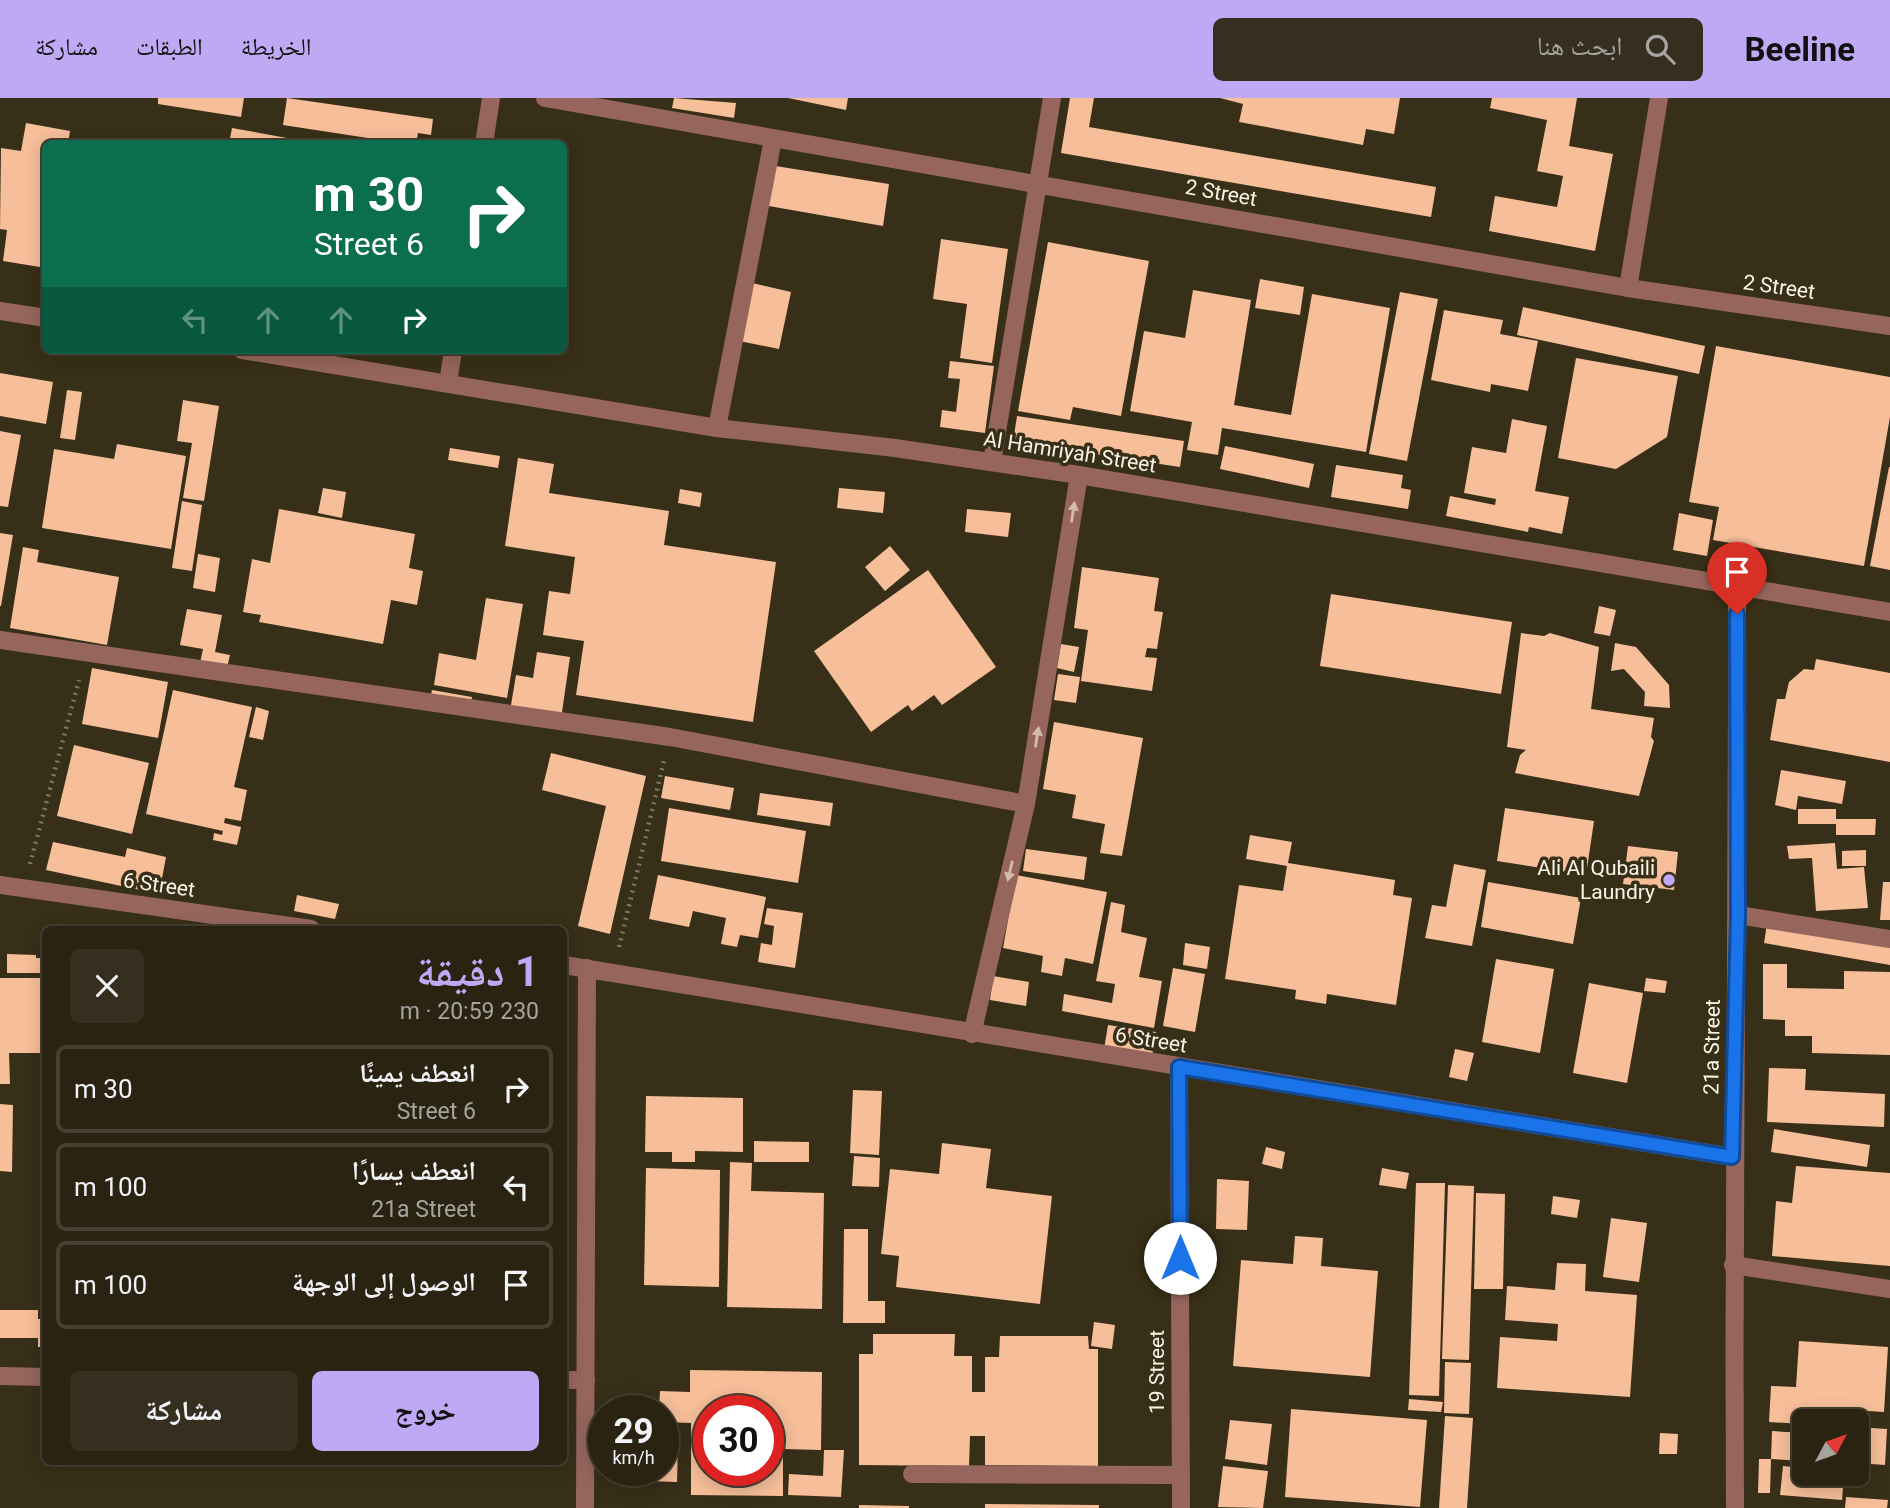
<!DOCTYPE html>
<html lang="ar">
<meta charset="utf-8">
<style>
body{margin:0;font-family:Roboto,"Noto Naskh Arabic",sans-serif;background:#362f20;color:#f1f3f6;direction:rtl;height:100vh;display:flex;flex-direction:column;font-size:26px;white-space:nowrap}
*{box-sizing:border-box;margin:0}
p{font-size:23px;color:#a5a49f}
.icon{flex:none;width:38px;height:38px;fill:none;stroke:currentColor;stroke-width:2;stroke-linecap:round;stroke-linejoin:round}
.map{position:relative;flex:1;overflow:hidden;direction:ltr}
.panel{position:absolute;left:42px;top:828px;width:525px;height:539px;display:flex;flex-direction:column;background:#2a2312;border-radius:10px;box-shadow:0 4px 18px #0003,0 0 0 2px #464032;direction:rtl}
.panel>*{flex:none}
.guide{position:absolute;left:42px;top:42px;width:525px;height:214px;border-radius:10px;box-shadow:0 4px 18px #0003,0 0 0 2px #464032;direction:rtl;background:#0b6e4f;color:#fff;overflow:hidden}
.needle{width:46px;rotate:49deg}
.controls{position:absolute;left:1792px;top:1311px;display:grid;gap:14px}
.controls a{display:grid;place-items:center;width:77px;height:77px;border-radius:10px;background:#2a2312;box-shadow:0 4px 18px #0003,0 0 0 2px #464032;font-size:35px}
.speed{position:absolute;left:588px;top:1297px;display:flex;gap:14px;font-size:35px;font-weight:700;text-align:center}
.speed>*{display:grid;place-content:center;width:91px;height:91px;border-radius:50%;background:#2a2312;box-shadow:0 4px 18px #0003,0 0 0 2px #464032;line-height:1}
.speed small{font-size:18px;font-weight:400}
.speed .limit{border:10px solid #d22;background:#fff;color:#111}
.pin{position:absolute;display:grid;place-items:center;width:60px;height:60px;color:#fff;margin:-72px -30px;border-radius:50% 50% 50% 0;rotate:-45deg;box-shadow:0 0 7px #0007}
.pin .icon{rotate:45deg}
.me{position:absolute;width:77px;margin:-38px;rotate:0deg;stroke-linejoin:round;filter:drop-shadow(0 0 5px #0008)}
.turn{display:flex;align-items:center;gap:24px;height:147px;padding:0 28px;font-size:32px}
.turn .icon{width:91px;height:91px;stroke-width:2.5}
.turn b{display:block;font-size:49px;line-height:60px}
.lanes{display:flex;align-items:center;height:66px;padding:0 28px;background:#0003;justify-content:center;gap:35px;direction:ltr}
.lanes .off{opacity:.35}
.round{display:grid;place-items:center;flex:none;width:74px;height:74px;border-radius:10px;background:#362f20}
.summary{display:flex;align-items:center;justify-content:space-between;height:119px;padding:0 28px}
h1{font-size:42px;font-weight:700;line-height:52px;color:#bfa9f4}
.primary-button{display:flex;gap:14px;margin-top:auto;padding:14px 28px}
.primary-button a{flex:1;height:80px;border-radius:10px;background:#bfa9f4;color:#111;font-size:28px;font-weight:700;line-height:80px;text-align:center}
.primary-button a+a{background:#362f20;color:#f1f3f6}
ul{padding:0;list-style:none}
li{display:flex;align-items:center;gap:21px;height:88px;margin:0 14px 10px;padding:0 14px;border:4px solid #464032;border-radius:10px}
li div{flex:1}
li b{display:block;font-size:26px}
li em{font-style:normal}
header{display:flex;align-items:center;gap:42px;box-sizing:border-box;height:98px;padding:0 35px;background:#bfa9f4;color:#111}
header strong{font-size:33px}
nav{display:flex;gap:38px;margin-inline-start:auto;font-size:24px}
.search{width:490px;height:63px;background:#362f20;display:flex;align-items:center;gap:18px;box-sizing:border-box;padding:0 24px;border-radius:10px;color:#a5a49f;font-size:26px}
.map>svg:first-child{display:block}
</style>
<header>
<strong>Beeline</strong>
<div class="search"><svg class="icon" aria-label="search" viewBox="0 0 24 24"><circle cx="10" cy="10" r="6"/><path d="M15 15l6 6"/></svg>ابحث هنا</div>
<nav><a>الخريطة</a><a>الطبقات</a><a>مشاركة</a></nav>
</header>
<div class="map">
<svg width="1890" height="1410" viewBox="0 0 1890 1410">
<rect width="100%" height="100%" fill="#382f18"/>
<g fill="#f6be99" fill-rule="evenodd">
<polygon points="158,0 244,0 241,19 158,6"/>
<polygon points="287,0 433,21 431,37 418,35 416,46 407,46 283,27"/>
<polygon points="674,0 736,5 734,20 672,10"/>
<polygon points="788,0 848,0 846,12"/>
<polygon points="1070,0 1094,0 1089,29 1436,89 1431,119 1061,55"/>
<polygon points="1220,0 1400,0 1394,36 1366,31 1363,47 1239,24 1243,6"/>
<polygon points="1492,0 1577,0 1569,48 1613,56 1595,153 1489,133 1495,98 1557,109 1563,78 1537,73 1547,22 1490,10"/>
<polygon points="26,25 70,33 68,46 46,46 46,170 3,163 7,132 0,131 1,50 21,53"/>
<polygon points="232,30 309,44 309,46 229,46"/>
<polygon points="769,67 889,86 883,128 763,107"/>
<polygon points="941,141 1008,151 992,265 960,260 967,206 933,201"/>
<polygon points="1048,144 1149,163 1121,318 1073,309 1070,322 1018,313"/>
<polygon points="1260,181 1304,189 1300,217 1255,210"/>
<polygon points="752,185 791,194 779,251 739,243"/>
<polygon points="1193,192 1251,202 1234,307 1291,317 1312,196 1390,210 1366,354 1222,330 1218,357 1187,352 1192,324 1130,313 1144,233 1185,240"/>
<polygon points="1400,194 1438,201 1407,363 1369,356"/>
<polygon points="1523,209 1705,248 1699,276 1517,237"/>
<polygon points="1444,212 1503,222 1500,236 1538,243 1528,293 1491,286 1490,294 1431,282"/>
<polygon points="1716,248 1890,279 1890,319 1864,468 1713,442 1719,409 1689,404"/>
<polygon points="1576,260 1678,278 1667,339 1616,371 1558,360"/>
<polygon points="950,263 994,268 985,335 940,329 942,312 956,314 960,281 948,280"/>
<polygon points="0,275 53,284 46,326 0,318"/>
<polygon points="67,292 82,294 75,342 60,340"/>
<polygon points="183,302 219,308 204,403 183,400 192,345 177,343"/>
<polygon points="1017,318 1184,343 1180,369 1013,344"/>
<polygon points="1512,321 1547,328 1535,393 1569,399 1562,436 1529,429 1528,434 1446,418 1450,398 1495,407 1496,401 1464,395 1472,349 1506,355"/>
<polygon points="0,333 21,337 8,409 0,408"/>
<polygon points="117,346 186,358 171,451 42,430 54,351 114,361"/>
<polygon points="1225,348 1314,366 1309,390 1220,371"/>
<polygon points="450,350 500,358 498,370 448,362"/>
<polygon points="518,360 554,366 549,395 669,413 664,447 776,464 753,624 576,597 584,543 543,537 549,493 570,496 575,459 505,448"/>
<polygon points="1336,367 1403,377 1401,390 1411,392 1408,411 1331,399"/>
<polygon points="1889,369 1890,369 1890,472 1870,468"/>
<polygon points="323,390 346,394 342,420 318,415"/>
<polygon points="839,390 885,394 883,415 837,410"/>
<polygon points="680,391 702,395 700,409 678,405"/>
<polygon points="182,403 202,407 192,473 172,470"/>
<polygon points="279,411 415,436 409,470 423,473 417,507 391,502 383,546 259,524 261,517 243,514 252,461 270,465"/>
<polygon points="967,411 1011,415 1008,439 965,434"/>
<polygon points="1679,415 1713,422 1707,458 1673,452"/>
<polygon points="0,435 13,437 1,508 0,508"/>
<polygon points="890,448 910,472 885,493 865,469"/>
<polygon points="23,449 39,452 37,464 119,479 107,547 10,530"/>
<polygon points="198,456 220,460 215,494 193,490"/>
<polygon points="1082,469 1159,480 1154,513 1163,514 1157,551 1147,550 1145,559 1157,560 1152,593 1081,583 1088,532 1074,530"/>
<polygon points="928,472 996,569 942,607 934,597 912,613 908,607 871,634 814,553"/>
<polygon points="1331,496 1512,524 1501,596 1320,568"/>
<polygon points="486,500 523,506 507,600 434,587 439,555 476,562"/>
<polygon points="1599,508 1616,512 1610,538 1594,535"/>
<polygon points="187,511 222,517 215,554 230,557 227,570 200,565 203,551 180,547"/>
<polygon points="1521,535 1544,538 1550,535 1599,549 1591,611 1654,620 1651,639 1654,643 1639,698 1515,675 1520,657 1526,652 1507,649"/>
<polygon points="1615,545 1636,549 1669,587 1670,610 1644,608 1645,594 1624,571 1611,573"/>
<polygon points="1061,546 1079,549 1074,574 1057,570"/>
<polygon points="537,554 570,559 561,621 510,613 516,577 533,580"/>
<polygon points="1816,561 1890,575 1890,664 1770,642 1777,601 1785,601 1789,584 1804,571 1814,572"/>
<polygon points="92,570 168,584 158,640 82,626"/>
<polygon points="1058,576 1080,579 1076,605 1054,602"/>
<polygon points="173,592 252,609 234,689 247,692 241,723 225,720 224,725 241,729 237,747 213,742 214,735 222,737 223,733 146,716"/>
<polygon points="432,592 472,599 470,609 430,601"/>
<polygon points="256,609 269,613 263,642 249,639"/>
<polygon points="1054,624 1143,640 1122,758 1100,755 1105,726 1072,720 1076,697 1043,691"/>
<polygon points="74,647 149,665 132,736 57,718"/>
<polygon points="551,655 646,678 610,836 578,828 606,708 542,692"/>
<polygon points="1781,672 1846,683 1842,706 1798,698 1796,712 1775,707"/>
<polygon points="665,678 734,690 730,712 661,700"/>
<polygon points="760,695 833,705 830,728 757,717"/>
<polygon points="669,710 806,733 798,785 661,763"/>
<polygon points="1505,710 1594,723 1586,777 1497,763"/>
<polygon points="1798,711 1836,711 1836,721 1876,721 1875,737 1836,737 1836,726 1798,726"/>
<polygon points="1250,737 1292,744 1288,765 1395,782 1393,797 1412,800 1396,907 1327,896 1326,906 1295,901 1296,892 1225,881 1239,787 1283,793 1287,768 1246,761"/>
<polygon points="53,744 125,759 127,750 166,759 159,796 46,772"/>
<polygon points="1835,745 1837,771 1864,769 1868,810 1816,813 1812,760 1789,761 1787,748"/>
<polygon points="1628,748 1678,754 1674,792 1623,786"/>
<polygon points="1026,751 1087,759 1084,782 1023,773"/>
<polygon points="1866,752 1866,768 1842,768 1842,753"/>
<polygon points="1454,766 1486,772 1472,848 1425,840 1432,807 1446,809"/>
<polygon points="658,777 766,799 758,840 740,837 737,849 721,846 726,820 693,813 689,829 649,821"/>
<polygon points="1016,777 1107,794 1093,866 1065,860 1062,878 1041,874 1043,858 1003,850"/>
<polygon points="1488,784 1581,800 1573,846 1481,829"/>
<polygon points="1883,784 1890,784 1890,822 1880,822"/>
<polygon points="297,797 339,806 335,821 294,813"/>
<polygon points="1111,804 1125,807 1121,834 1147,840 1139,879 1162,883 1154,930 1062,913 1064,896 1112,905 1115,886 1096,883"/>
<polygon points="767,810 803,815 795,870 758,864 761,845 772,847 774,828 764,826"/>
<polygon points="1767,826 1890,848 1890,867 1764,845"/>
<polygon points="1185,845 1210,849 1207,871 1183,867"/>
<polygon points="7,856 36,857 36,860 46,860 46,875 7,875"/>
<polygon points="1496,861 1554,871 1540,955 1482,944"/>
<polygon points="1763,866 1787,866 1787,890 1844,891 1844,873 1890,874 1890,957 1812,955 1812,938 1785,938 1785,922 1763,921"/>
<polygon points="1173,870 1205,876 1195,934 1163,928"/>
<polygon points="993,878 1029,884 1026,908 990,902"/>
<polygon points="0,880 46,880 46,955 9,955 10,986 0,986"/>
<polygon points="1646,880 1667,883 1665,895 1644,893"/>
<polygon points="1589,885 1643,895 1627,985 1573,975"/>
<polygon points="1108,927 1156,934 1152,958 1104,951"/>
<polygon points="1455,951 1474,955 1467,983 1449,979"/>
<polygon points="1769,970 1806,971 1805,992 1885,996 1884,1029 1767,1024"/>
<polygon points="853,992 882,993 879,1057 850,1055"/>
<polygon points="646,998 743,1000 743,1054 695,1053 695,1064 672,1064 672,1054 645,1054"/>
<polygon points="0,1006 13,1007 12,1074 0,1073"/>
<polygon points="1774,1031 1870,1047 1867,1069 1771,1054"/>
<polygon points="754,1043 809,1044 809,1064 754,1064"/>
<polygon points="942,1045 991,1051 986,1090 1052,1098 1040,1206 896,1189 899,1158 881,1156 890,1071 939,1076"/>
<polygon points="1266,1049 1285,1054 1282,1071 1262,1066"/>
<polygon points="854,1058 880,1060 879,1089 852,1088"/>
<polygon points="730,1064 752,1065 751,1093 824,1095 822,1211 727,1209"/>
<polygon points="1796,1068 1890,1075 1890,1168 1772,1158 1776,1103 1792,1105"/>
<polygon points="646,1070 720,1072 719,1189 644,1187"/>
<polygon points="1382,1070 1409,1075 1406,1091 1379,1087"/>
<polygon points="1217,1081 1249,1083 1247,1132 1216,1131"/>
<polygon points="1416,1085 1445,1085 1439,1298 1409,1297"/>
<polygon points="1448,1087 1474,1088 1469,1262 1442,1261"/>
<polygon points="1476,1095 1505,1096 1503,1191 1474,1191"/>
<polygon points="1553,1098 1580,1102 1577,1120 1551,1116"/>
<polygon points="1611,1120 1647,1125 1639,1184 1603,1179"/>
<polygon points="844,1131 868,1131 868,1203 885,1203 885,1225 843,1225"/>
<polygon points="1295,1138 1323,1140 1321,1168 1378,1173 1370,1279 1233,1268 1241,1162 1293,1166"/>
<polygon points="1557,1165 1586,1166 1585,1193 1637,1197 1630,1299 1497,1290 1500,1239 1557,1243 1558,1226 1505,1222 1507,1188 1555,1192"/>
<polygon points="0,1212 38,1212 38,1221 46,1221 46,1249 38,1249 38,1240 0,1240"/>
<polygon points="1094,1224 1115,1227 1112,1251 1091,1248"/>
<polygon points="873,1236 955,1236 954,1258 972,1258 972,1294 985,1294 985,1259 999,1259 1000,1238 1088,1238 1089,1251 1098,1251 1098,1368 985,1367 985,1338 970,1338 969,1368 859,1367 859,1256 873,1256"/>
<polygon points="1799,1243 1888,1249 1884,1314 1819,1310 1819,1323 1804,1323 1804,1326 1769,1324 1771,1288 1796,1289"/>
<polygon points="1445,1264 1471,1265 1469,1316 1444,1315"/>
<path d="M690,1272L822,1274L821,1352L783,1351V1398L691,1397V1325L663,1324V1312H659L660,1293L690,1294ZM709,1312H768V1372H709Z"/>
<polygon points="1409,1301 1443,1304 1441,1314 1408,1312"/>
<polygon points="1291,1311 1427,1322 1420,1409 1285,1399"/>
<polygon points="1445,1318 1473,1320 1467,1410 1439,1410"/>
<polygon points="1230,1322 1272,1326 1267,1367 1225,1361"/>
<polygon points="1857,1329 1887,1331 1885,1367 1857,1365"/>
<polygon points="1772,1333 1804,1335 1804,1363 1771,1361"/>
<polygon points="1660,1335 1678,1336 1677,1356 1659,1356"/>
<polygon points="663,1346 678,1347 677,1384 620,1382 621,1372 663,1372"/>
<polygon points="824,1352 844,1352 841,1399 788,1397 789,1376 823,1378"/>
<polygon points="1759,1361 1771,1361 1770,1395 1758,1395"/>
<polygon points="1223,1368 1268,1373 1263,1410 1218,1409"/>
<polygon points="1783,1368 1804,1370 1804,1376 1844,1376 1842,1402 1780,1397"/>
<polygon points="1846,1399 1888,1402 1887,1410 1845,1410"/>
<polygon points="985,1406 1099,1407 1099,1410 985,1410"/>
<polygon points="859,1407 909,1408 909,1410 859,1410"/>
</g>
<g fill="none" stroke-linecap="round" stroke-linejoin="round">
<g stroke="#7e7663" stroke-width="4.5" stroke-dasharray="2 5" stroke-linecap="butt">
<polyline points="30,766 79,582"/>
<polyline points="619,849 664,663"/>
</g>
<g stroke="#96665d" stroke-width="18">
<polyline points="1628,190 1659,0"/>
<polyline points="1733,1167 1890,1191"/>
<polyline points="912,1376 1181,1377"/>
</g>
<g stroke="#96665d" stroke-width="18">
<polyline points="545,0 1628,190 1890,228"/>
<polyline points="484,46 491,0"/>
<polyline points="0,213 46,220"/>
<polyline points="242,252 717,330 895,350 1079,377 1890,514"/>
<polyline points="448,285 453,252"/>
<polyline points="717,330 773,41"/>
<polyline points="992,364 1052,0"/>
<polyline points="0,542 670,639 1026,706"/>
<polyline points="0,787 311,831"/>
<polyline points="1738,817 1890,841"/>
<polyline points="564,867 1732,1059"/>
<polyline points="972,936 1026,706 1079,377"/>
<polyline points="1179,969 1181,1410"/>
<polyline points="0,1278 46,1279"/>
<polyline points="564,1282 586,1282"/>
<polyline points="585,1410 587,870"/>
<path d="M1735,1410C1733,1103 1738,796 1737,489"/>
</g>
</g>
<defs><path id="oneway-solid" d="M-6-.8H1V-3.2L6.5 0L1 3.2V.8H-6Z" transform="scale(1.75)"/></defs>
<g fill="#d2bbaf">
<use href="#oneway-solid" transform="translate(1073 414) rotate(-81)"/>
<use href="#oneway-solid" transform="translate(1037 639) rotate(-81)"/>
<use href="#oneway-solid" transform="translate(1010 773) rotate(103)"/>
</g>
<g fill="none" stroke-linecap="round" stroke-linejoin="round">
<defs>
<polyline id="route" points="1180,1160 1179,969 1732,1059 1738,817 1737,516"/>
</defs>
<use href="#route" stroke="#114b97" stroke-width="18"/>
<use href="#route" stroke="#1a73e8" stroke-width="12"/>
</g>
<circle fill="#bfa9f4" stroke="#382f18" stroke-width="2.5" cx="1669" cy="782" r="7"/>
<g text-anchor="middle" stroke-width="7" stroke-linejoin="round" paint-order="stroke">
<g font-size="21" fill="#faf4e6" stroke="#382f18">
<text transform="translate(1221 95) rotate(10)" y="7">2 Street</text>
<text transform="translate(1779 189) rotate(8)" y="7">2 Street</text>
<text transform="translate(1070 354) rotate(9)" y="7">Al Hamriyah Street</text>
<text transform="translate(159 787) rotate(8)" y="7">6 Street</text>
<text transform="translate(1151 942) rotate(9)" y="7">6 Street</text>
<text transform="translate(1712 949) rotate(-89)" y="7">21a Street</text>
<text transform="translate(1157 1274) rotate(-90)" y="7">19 Street</text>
</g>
<g font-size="21" fill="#faf4e6" stroke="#382f18" text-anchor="end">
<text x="1655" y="777">Ali Al Qubaili<tspan x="1655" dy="24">Laundry</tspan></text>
</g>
</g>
</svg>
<div class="controls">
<a><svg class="needle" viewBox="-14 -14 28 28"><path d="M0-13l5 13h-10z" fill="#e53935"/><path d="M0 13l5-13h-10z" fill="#a5a49f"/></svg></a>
</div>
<div class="speed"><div>29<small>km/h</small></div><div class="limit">30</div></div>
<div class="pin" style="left:1737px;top:516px;background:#d93025"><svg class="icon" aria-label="arrive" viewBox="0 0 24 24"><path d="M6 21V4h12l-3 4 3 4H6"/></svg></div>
<svg class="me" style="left:1180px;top:1160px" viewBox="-20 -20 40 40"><circle r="19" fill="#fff"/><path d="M0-13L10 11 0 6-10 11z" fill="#1a73e8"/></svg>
<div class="guide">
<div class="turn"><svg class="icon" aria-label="right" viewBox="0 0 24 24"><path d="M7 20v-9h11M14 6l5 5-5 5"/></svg><div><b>30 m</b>6 Street</div></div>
<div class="lanes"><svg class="icon off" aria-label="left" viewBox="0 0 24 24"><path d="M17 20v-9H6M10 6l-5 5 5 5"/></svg><svg class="icon off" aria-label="ahead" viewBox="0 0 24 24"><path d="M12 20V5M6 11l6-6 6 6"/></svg><svg class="icon off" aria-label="ahead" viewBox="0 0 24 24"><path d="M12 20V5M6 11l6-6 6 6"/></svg><svg class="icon" aria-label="right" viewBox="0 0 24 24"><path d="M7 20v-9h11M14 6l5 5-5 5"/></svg></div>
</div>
<section class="panel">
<div class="summary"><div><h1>1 دقيقة</h1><p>230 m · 20:59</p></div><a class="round"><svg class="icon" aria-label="close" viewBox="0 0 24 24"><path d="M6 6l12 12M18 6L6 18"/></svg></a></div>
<ul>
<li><svg class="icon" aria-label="right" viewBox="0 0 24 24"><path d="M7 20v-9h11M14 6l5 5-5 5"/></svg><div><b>انعطف يمينًا</b><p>6 Street</p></div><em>30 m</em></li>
<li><svg class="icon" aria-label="left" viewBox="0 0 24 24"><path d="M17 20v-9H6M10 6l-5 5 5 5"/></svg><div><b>انعطف يسارًا</b><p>21a Street</p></div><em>100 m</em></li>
<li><svg class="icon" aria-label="arrive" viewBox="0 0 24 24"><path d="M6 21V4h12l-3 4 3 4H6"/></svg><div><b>الوصول إلى الوجهة</b></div><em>100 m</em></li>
</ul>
<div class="primary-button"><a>خروج</a><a>مشاركة</a></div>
</section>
</div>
